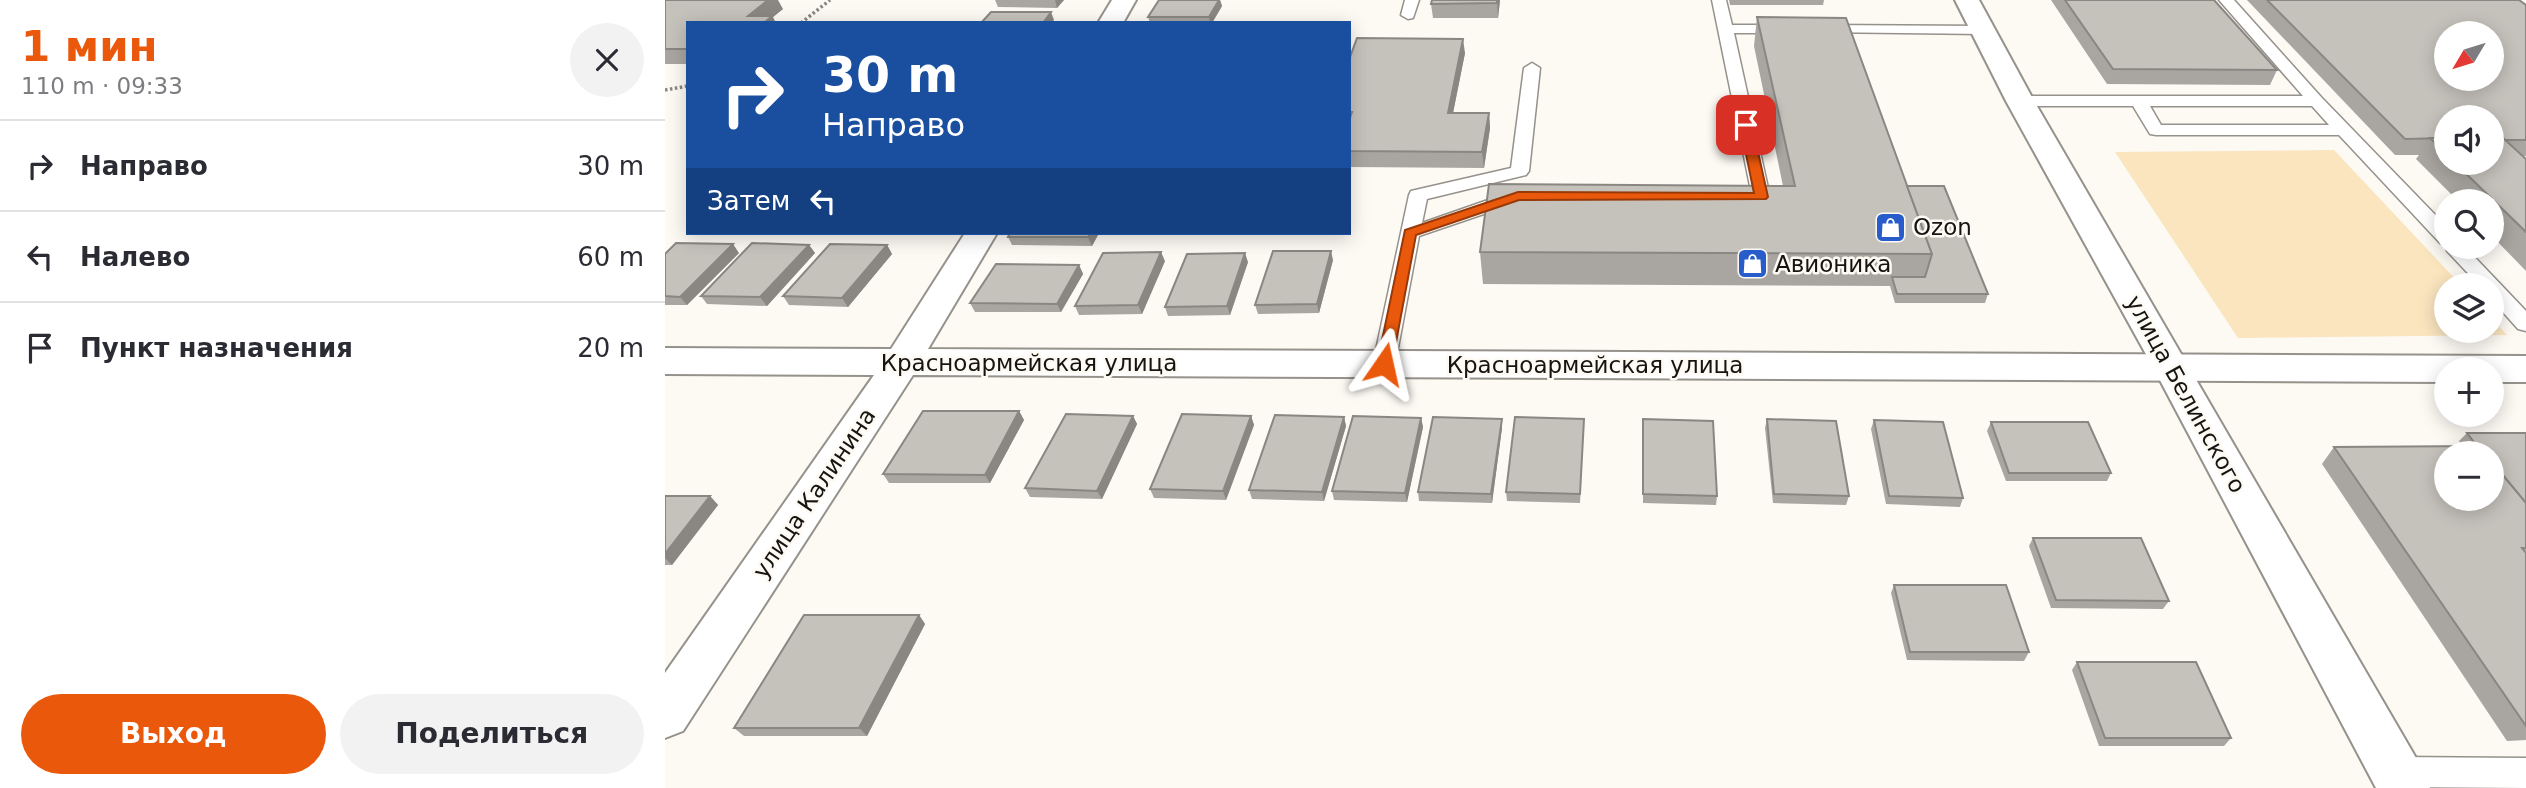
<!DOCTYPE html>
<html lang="ru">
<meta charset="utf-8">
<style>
body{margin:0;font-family:"DejaVu Sans",sans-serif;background:#f2f2f3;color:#2b2b33;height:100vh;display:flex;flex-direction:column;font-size:26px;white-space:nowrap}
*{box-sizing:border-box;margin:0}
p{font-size:23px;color:#7c7c81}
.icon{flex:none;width:38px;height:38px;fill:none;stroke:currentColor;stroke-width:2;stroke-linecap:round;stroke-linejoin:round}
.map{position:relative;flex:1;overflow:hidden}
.drawer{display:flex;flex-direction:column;background:#fff;width:665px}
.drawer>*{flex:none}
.hud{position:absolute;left:21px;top:21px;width:665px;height:214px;border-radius:0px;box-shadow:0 4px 18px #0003;background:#1a4fa0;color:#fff;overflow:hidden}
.needle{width:46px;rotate:232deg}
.tools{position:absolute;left:1769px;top:21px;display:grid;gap:14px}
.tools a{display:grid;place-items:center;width:70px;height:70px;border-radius:50%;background:#fff;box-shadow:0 4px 18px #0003;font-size:35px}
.pin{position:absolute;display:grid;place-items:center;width:60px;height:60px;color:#fff;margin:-30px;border-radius:14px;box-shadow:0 4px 10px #0006}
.me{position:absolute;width:77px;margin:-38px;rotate:11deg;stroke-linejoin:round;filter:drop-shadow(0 0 5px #0008)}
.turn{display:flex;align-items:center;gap:24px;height:147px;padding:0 21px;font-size:32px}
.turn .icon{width:91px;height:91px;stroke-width:2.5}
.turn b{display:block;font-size:49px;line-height:60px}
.then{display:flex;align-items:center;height:66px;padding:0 21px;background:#0003;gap:14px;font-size:26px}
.round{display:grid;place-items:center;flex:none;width:74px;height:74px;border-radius:37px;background:#f2f2f3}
.head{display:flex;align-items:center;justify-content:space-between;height:119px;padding:0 21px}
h1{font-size:42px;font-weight:600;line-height:52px;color:#ea580c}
.action{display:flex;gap:14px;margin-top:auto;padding:14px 21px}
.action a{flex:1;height:80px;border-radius:42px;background:#ea580c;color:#fff;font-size:28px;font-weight:600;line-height:80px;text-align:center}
.action a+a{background:#f2f2f3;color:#2b2b33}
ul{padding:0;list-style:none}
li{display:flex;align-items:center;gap:21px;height:91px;padding:0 21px;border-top:2px solid #e1e1e2}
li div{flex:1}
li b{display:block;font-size:26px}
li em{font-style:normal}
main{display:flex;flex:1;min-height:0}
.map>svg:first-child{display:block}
</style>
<main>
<section class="drawer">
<div class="head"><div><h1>1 мин</h1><p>110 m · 09:33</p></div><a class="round"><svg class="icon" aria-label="close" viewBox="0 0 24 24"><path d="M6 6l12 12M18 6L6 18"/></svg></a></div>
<ul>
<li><svg class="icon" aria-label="right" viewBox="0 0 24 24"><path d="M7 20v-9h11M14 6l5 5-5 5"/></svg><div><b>Направо</b></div><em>30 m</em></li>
<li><svg class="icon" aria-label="left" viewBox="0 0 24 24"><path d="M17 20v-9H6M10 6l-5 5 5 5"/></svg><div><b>Налево</b></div><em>60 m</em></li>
<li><svg class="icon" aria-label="arrive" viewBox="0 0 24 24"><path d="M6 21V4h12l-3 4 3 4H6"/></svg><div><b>Пункт назначения</b></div><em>20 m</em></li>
</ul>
<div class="action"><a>Выход</a><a>Поделиться</a></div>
</section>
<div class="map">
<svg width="1861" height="788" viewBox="0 0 1861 788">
<rect width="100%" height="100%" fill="#fdf9f3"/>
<polygon fill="#fae5bf" points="1669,150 1796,285 1782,285 1782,331 1827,331 1827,319 1842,335 1573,338 1450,152"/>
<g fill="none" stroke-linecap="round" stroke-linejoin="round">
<defs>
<g id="service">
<polygon points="740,0 754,0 748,18 743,19 736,15"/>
<polygon points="1047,0 1061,0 1067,25 1119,25 1126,29 1119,33 1069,33 1105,197 1103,201 1076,203 1067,197 1069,193 1086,191"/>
<path d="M1554,0H1569L1657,98L1782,227V247H1800L1861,311V331L1853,329L1827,300V285H1814L1782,251L1781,245L1775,243L1674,135H1491L1485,134L1468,106H1355L1347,101L1355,96H1638ZM1485,106H1647L1664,125H1496Z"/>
<polygon points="1157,25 1319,26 1326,30 1319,34 1152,32 1150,29"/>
<polygon points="867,63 875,68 864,171 861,175 762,199 757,223 843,193 850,191 859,197 857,201 754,236 730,364 727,369 719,372 711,369 708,364 744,195 746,191 846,168 859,68"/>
<polygon points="1730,757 1861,758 1861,788 1730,787 1719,782 1715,772 1719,762"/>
</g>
<g id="minor">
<polygon points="447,0 471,0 458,23 433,23"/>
<polygon points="300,233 332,233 263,349 1861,356 1861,382 1827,382 1827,369 1782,369 1782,382 248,375 18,731 0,738 0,673 209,375 0,374 0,348 226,349"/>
</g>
<polygon id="tertiary" points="1290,0 1314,0 1369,101 1758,770 1765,788 1711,788 1488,367 1341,101"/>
</defs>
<use href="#service" stroke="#95918b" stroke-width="3"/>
<use href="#minor" stroke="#95918b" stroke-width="4"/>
<use href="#tertiary" stroke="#95918b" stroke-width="4"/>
<g stroke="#888682" stroke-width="3.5" stroke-dasharray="2.5 2.5" stroke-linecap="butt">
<polyline points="136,23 165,0"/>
<polyline points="0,90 23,86"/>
</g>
<use href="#service" fill="#fff" fill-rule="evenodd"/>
<use href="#minor" fill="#fff" fill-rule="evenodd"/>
<use href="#tertiary" fill="#fff" fill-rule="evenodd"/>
</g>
<g fill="#a9a6a1" fill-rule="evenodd">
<polygon points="0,0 118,9 108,17 23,23 23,64 0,64"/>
<polygon points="330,0 399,0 392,8 333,7"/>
<polygon points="494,0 555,0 557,6 547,23 485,23 483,17"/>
<polygon points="767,0 835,0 833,18 768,18 766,4"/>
<polygon points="1064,0 1159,0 1158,5 1065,5"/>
<polygon points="1386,0 1549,0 1612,70 1605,85 1442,84"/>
<path d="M1582,0H1854L1861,5V156H1857L1861,159V271L1827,236V201H1793L1751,159L1754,155H1730ZM1782,117L1827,163H1782Z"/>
<polygon points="1092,17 1242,186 1323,294 1320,303 1230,303 1225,286 818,284 815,252 1118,186 1089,46"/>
<polygon points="800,53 788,113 824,113 825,128 819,168 684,167 684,60"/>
<polygon points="434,233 427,246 347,245 343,237"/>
<polygon points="144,245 150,253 102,306 42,304 36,296"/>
<polygon points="222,245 227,254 183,307 124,305 118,296"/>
<polygon points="74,253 22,305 0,305 0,254"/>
<polygon points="668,260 654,313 593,314 590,305"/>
<polygon points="500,261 477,314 414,315 410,306"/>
<polygon points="583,262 565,315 503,316 500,307"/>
<polygon points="414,265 418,274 396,312 310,312 305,303"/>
<polygon points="354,411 359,420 325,483 224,483 218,474"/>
<polygon points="468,416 472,424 437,499 365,497 360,488"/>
<polygon points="586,416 589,425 561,500 489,498 485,489"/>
<polygon points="679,417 681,426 659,501 587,499 584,490"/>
<polygon points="756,418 758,427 742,502 669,500 667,491"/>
<polygon points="837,419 837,428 827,503 754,501 753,492"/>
<polygon points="919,419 915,503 842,501 841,492"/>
<polygon points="1102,419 1184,496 1181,505 1108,503 1100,428"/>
<polygon points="1209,420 1298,498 1295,507 1221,504 1206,429"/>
<polygon points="1326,422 1446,473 1442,481 1341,481 1322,431"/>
<polygon points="978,428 1052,496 1051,505 978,503"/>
<polygon points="1802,433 1861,433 1861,740 1842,741 1657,464 1669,447 1798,446 1794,441"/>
<polygon points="0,496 45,496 53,505 7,565 0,565"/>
<polygon points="1368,538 1504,601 1498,609 1386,608 1364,546"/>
<polygon points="1229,585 1364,652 1359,661 1242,660 1226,593"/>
<polygon points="254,615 260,624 202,736 79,736 69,728"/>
<polygon points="1412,662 1566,738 1559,746 1434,746 1407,670"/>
</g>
<g fill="#8a8783">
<polygon points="103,0 113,0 118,9 108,17 111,23 88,23 83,16"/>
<polygon points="390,0 399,0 392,8"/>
<polygon points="554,0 555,0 557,6 547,23 545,23 544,17"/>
<polygon points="832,0 835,0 833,18 832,3"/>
<polygon points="386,12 389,20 387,23 378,23"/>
<polygon points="798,39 800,53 785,128 783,113"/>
<polygon points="824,113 825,128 819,168 817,152"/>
<polygon points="426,233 434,233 427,246 423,237"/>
<polygon points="68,244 74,253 22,305 15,297"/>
<polygon points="144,245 150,253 102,306 95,297"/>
<polygon points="222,245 227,254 183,307 177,298"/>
<polygon points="666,251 668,260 654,313 652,304"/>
<polygon points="496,252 500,261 477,314 473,305"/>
<polygon points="580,253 583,262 565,315 562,306"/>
<polygon points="414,265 418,274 396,312 392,304"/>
<polygon points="354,411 359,420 325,483 320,475"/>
<polygon points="468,416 472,424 437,499 432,491"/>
<polygon points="586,416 589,425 561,500 558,491"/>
<polygon points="679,417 681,426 659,501 657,492"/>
<polygon points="756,418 758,427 742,502 740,493"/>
<polygon points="837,419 837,428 827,503 826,494"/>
<polygon points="45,496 53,505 7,565 0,558 0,554"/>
<polygon points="254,615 260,624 202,736 194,728"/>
</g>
<g fill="#c5c1bb" stroke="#8a8783" stroke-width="2" fill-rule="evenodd">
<polygon points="0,0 103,0 83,16 107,16 99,23 23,23 23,49 0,49"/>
<polygon points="494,0 554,0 544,17 483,17"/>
<polygon points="767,0 832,0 832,3 766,4"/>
<polygon points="1400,0 1549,0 1612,70 1448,69"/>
<path d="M1602,0H1854L1861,5V140H1839L1838,138H1827V117H1782V138L1740,139ZM1782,33H1827V79H1782Z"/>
<polygon points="326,12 386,12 378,23 316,23"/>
<polygon points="1092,17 1181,18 1267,254 815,252 824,184 1130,186"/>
<polygon points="692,38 798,39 783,113 824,113 817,152 684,151 684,121 687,112 684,112 684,60"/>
<polygon points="1765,138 1782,138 1782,154"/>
<polygon points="1827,138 1838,138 1861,159 1861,232 1790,163 1827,163"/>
<polygon points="1242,186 1279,186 1323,294 1232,294 1227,277 1260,277 1267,254"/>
<polygon points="345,233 426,233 423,237 343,237"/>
<polygon points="11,243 68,244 15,297 0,296 0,254"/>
<polygon points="87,243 144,245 95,297 36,296"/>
<polygon points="165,244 222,245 177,298 118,296"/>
<polygon points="608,251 666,251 652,304 590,305"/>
<polygon points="496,252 473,305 410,306 438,253"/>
<polygon points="580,253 562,306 500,307 522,254"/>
<polygon points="331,264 414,265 392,304 305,303"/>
<polygon points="258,411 354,411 320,475 218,474"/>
<polygon points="401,414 468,416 432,491 360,488"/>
<polygon points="517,414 586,416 558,491 485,489"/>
<polygon points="610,415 679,417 657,492 584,490"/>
<polygon points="688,416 756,418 740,493 667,491"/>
<polygon points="768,417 837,419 826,494 753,492"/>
<polygon points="850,417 919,419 915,494 841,492"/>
<polygon points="978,419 1048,421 1052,496 978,494"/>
<polygon points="1102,419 1171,421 1184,496 1109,494"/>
<polygon points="1209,420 1278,422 1298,498 1224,496"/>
<polygon points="1326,422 1423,422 1446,473 1344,473"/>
<polygon points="1802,433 1861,433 1861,503 1827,462 1827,453 1820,453 1814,446 1812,446"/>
<polygon points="1814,446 1820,453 1782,453 1782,499 1827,499 1827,462 1861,503 1861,548 1857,548 1861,553 1861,726 1669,447"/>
<polygon points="0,496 45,496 0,554"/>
<polygon points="1368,538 1476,538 1504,601 1391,600"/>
<polygon points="1229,585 1341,585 1364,652 1245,652"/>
<polygon points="139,615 254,615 194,728 69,728"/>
<polygon points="1412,662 1531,662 1566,738 1440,738"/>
</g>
<polygon fill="#ea580c" stroke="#983908" stroke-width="2" points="1081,121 1087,125 1103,197 1101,199 854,200 751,235 727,364 725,368 714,368 712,364 740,230 853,192 1089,193 1075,125"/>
<defs>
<symbol id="shop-square" viewBox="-11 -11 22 22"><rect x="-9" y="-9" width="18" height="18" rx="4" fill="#285cca" stroke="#fdf9f3"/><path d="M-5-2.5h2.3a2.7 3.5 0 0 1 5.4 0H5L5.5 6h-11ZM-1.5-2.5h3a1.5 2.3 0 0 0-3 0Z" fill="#fff"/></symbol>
</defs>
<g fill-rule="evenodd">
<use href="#shop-square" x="1208" y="210" width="35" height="35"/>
<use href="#shop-square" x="1070" y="246" width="35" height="35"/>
</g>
<g text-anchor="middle" stroke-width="5" stroke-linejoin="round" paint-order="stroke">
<g font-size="23" fill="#151412" stroke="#fdf9f3" text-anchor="start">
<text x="1248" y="235">Ozon</text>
<text x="1110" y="272">Авионика</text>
</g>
<g font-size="23" fill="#151412" stroke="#fdf9f3">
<text x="364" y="371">Красноармейская улица</text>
<text x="930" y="373">Красноармейская улица</text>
<text transform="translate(1521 394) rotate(61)" y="8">улица Белинского</text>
<text transform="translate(149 493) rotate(-56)" y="8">улица Калинина</text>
</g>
</g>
</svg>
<div class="tools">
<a><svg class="needle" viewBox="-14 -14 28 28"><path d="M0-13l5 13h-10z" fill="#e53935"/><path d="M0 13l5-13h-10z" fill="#7c7c81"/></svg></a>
<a><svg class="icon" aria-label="sound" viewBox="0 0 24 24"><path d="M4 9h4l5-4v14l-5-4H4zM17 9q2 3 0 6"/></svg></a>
<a><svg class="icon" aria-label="search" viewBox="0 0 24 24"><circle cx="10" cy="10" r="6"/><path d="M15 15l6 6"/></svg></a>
<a><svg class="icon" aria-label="layers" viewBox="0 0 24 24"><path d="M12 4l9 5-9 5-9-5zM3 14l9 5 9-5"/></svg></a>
<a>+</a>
<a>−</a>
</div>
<div class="pin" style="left:1081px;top:125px;background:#d93025"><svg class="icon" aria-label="arrive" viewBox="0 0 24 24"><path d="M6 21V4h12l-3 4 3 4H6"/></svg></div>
<svg class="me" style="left:719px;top:364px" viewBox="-20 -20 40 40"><path d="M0-17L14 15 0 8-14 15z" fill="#ea580c" stroke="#fff" stroke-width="4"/></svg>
<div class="hud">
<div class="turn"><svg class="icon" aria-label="right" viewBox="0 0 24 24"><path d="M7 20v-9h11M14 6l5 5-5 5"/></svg><div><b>30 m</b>Направо</div></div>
<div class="then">Затем<svg class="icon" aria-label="left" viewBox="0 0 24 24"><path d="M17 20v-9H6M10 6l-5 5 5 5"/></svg></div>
</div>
</div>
</main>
